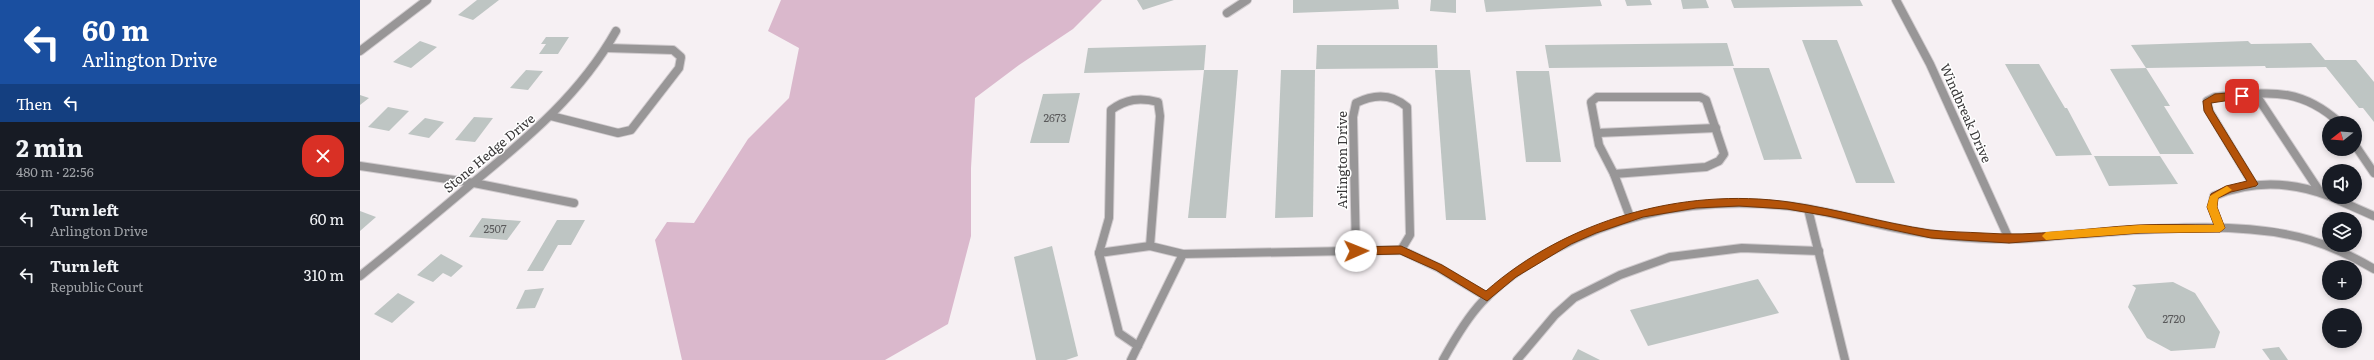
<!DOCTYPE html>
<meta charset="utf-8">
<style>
body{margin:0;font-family:Literata,serif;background:#242831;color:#f1f3f6;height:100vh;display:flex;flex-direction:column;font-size:15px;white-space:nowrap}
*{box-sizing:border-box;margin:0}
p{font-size:13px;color:#9ea1a6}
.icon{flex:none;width:22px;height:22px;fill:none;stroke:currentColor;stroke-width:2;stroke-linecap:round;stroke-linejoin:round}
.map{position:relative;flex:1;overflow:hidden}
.drawer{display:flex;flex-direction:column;background:#171b24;width:360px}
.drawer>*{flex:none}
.guide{background:#1a4fa0;color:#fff;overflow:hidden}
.needle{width:26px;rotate:253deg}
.buttons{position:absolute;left:1962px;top:116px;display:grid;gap:8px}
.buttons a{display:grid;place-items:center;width:40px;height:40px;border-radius:50%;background:#171b24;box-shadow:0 2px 6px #0003;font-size:20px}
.pin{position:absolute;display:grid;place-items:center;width:34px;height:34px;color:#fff;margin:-17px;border-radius:8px;box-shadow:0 2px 6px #0006}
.me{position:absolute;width:44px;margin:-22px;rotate:89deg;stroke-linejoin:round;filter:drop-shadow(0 0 3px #0008)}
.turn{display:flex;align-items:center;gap:14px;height:84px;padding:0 16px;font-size:18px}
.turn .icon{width:52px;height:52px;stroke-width:2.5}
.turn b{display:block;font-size:28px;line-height:34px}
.then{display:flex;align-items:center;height:38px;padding:0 16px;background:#0003;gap:8px;font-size:15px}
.round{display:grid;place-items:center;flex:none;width:42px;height:42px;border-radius:16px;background:#242831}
.summary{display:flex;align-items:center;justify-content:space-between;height:68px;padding:0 16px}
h1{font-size:24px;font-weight:700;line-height:30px}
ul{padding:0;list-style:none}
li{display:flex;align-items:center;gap:12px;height:56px;padding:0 16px;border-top:1px solid #363941}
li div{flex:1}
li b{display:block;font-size:15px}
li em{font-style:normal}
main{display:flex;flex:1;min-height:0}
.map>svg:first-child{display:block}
</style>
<main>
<section class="drawer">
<div class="guide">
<div class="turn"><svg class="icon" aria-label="left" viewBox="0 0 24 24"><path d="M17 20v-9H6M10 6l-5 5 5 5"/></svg><div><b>60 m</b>Arlington Drive</div></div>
<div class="then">Then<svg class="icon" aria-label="left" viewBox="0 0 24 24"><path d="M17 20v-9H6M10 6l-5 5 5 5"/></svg></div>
</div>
<div class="summary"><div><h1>2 min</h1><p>480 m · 22:56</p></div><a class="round" style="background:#d93025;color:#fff"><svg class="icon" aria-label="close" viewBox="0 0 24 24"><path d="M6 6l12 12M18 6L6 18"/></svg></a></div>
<ul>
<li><svg class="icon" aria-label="left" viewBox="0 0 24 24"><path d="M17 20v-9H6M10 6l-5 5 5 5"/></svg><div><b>Turn left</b><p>Arlington Drive</p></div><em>60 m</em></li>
<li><svg class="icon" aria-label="left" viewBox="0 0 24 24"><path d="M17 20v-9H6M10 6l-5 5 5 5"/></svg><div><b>Turn left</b><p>Republic Court</p></div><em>310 m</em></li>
</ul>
</section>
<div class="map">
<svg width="2014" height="360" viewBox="0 0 2014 360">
<rect width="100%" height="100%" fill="#f6f0f3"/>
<polygon fill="#dab8cc" points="421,0 742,0 713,29 659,65 615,98 611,168 611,236 588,324 525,360 322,360 295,240 307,222 334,223 388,139 429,98 439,48 408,31"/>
<g fill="#bec5c3">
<polygon points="117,0 139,0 113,20 98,15"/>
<polygon points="777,0 814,0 783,10"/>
<polygon points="933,0 1038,0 1039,9 933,13"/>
<polygon points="1071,0 1096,0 1096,13 1070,11"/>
<polygon points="1124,0 1240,0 1242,6 1126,12"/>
<polygon points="1265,0 1290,0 1292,5 1267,6"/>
<polygon points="1321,0 1346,0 1349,8 1323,9"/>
<polygon points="1371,0 1500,0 1503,6 1374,8"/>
<polygon points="186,37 209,37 198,54 179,54 186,44 181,44"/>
<polygon points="1442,40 1477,40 1535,183 1496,183"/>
<polygon points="60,41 77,47 51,68 33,62"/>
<polygon points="1888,41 1891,44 1951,43 1965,60 1996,60 2014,82 2014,122 2003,108 1999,108 1966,67 1906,68 1905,66 1786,68 1810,106 1804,106 1834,154 1800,154 1750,69 1786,68 1771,45"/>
<polygon points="1367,43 1374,66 1189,68 1185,45"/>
<polygon points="846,45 844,70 724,73 728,48"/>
<polygon points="957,45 1077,45 1078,68 956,69"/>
<polygon points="1645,64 1679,64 1705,108 1707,108 1732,155 1696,156"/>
<polygon points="1373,68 1409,68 1442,159 1404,160"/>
<polygon points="166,70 183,71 168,90 150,88"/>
<polygon points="844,70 878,70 866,218 828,218"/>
<polygon points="921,70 955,70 953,217 915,218"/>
<polygon points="1075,70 1110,70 1126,220 1086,220"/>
<polygon points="1156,71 1189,71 1201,162 1166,162"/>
<polygon points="720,93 709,143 670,143 683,94"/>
<polygon points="0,95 9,98 0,105"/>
<polygon points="28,107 49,111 29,131 8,127"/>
<polygon points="114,117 133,118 115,142 95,140"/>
<polygon points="65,118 84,122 69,138 48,134"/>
<polygon points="1734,156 1800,156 1818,184 1749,186"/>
<polygon points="0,211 16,217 0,231"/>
<polygon points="122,218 161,221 147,240 109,237"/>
<polygon points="197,220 225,220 211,245 198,245 183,271 167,271"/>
<polygon points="692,246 718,356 706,360 676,360 654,257"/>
<polygon points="81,254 103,266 91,277 83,273 73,282 57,275"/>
<polygon points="1398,279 1419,313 1288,346 1270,310"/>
<polygon points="1813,282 1835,293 1860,332 1855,348 1811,351 1787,338 1768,307 1776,288 1772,285"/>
<polygon points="184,288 175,308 156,309 165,290"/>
<polygon points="38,293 55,302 32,323 14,314"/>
<polygon points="1919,347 1928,360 1910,360 1902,349"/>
<polygon points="1218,349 1240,360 1212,360"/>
</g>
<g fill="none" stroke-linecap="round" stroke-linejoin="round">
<defs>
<g id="service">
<polyline points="867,13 887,0"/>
<polyline points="1896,95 1960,192"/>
<polygon points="1237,97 1340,97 1346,100 1364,154 1359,161 1346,167 1254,174 1239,145 1231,102"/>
<polyline points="191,116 258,133 271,130 319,68 321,57 313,50 247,48"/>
<polyline points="1237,133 1356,128"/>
<polyline points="1995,145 2014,173"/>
<polyline points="1254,174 1270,217"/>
<path d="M1893,184L1849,111L1847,101L1855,97C1907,93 1938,85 1980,123"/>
<polyline points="1971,197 2014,216"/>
<path d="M1860,228L1852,207L1854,196C1893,180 1930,181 1969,196"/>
<polyline points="1157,360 1195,315 1214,298 1260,275 1310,257 1382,248 1459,251"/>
</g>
<g id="minor">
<polyline points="1536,0 1570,64 1649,239"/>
<polyline points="0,51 67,0"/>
<polyline points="0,166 114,183 214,203"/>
<polyline points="1448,209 1485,360"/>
<path d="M996,251L993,117L996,103C1014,94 1031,93 1047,107L1050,235L1041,250"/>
<polyline points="739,253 790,246 823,254"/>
<path d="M0,276C39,245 77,213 115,181C170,136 221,93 256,31"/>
<path d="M778,346L759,333L739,253L749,218L751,110C766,99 780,97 798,102L800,116L790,246"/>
<polyline points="771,360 823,254 1041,250 1079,268 1127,297"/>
<path d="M1083,360C1094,340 1106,319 1122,302C1143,280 1168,263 1195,249C1267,211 1347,197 1428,206C1465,210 1500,221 1536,228C1573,236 1612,239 1651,239C1674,239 1697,235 1721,234C1791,229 1882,220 1950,240C1973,247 1994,257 2014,269"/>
</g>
</defs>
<use href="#service" stroke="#d0cbce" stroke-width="10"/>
<use href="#minor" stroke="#d0cbce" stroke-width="10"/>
<use href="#service" stroke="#989697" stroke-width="8"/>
<use href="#minor" stroke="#989697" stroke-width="8"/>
</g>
<path fill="#b45309" stroke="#753606" d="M1882,92L1885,93V98L1851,103L1853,111L1898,184L1896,186L1871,192L1858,198L1857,207L1865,228L1860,232L1780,233L1649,243L1571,238L1468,216L1427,209L1379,206L1336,208L1283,217L1236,233L1211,244L1156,277L1127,301L1076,270L1040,254L996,255L991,251L996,247L1041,246L1082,265L1126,291C1207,220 1322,187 1429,202C1477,209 1523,223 1570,230C1588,232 1606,232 1623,233C1675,237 1727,228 1778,225C1803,224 1829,225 1854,225L1847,207L1851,194L1866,186L1887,181L1844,111L1843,101L1855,94Z"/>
<polygon fill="#f59e0b" points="1867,186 1872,190 1858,198 1857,207 1865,228 1860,232 1780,233 1686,240 1682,236 1686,232 1780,225 1854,225 1847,207 1850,196"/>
<g text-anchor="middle" stroke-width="3" stroke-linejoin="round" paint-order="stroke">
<g font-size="11" fill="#5a5a5b">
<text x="695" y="122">2673</text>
<text x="135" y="233">2507</text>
<text x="1814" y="323">2720</text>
</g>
<g font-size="13" fill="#393738" stroke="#fff">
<text transform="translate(1606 113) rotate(66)" y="5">Windbreak Drive</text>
<text transform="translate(129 153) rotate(-40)" y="5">Stone Hedge Drive</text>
<text transform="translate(982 160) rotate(-90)" y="5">Arlington Drive</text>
</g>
</g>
</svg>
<div class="buttons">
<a><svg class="needle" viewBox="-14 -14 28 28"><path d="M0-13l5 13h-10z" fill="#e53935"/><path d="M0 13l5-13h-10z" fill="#9ea1a6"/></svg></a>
<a><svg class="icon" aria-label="sound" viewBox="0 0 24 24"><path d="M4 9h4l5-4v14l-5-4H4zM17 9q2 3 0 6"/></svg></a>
<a><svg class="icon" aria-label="layers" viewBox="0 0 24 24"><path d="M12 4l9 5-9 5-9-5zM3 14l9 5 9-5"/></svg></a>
<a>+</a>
<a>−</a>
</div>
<div class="pin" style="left:1882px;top:96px;background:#d93025"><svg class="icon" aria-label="arrive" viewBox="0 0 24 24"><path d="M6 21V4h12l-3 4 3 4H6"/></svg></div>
<svg class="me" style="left:996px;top:251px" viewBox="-20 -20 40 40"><circle r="19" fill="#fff"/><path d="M0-13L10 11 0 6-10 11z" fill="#b45309"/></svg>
</div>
</main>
